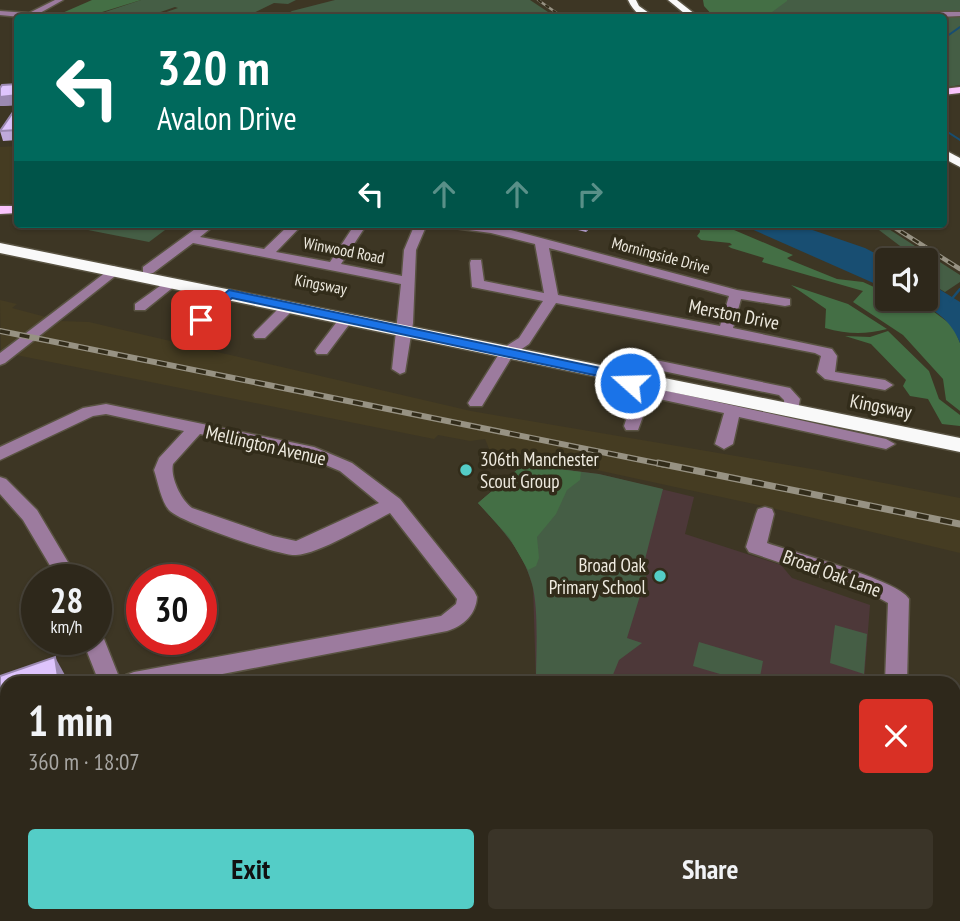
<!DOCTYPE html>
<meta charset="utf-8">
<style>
body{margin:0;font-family:"PT Sans Narrow",sans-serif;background:#3a3428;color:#f1f3f6;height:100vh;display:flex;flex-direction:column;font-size:26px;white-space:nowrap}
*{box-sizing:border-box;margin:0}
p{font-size:23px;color:#a7a6a3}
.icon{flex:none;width:38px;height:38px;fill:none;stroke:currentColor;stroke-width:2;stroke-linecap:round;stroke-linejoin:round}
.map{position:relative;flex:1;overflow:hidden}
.panel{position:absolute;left:0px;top:676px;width:961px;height:247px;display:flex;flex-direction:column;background:#2e281b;border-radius:21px 21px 0 0;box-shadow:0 2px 5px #0004,0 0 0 2px #49443a}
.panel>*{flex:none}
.hud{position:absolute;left:14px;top:14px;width:933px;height:214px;border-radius:7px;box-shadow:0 2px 5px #0004,0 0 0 2px #49443a;background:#00695c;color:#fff;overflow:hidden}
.controls{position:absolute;left:875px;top:248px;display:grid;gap:14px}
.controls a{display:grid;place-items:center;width:63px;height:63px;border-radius:7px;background:#2e281b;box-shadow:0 2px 5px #0004,0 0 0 2px #49443a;font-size:35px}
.speed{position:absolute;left:21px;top:564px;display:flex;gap:14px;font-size:35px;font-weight:700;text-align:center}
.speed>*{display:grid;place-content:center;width:91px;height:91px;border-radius:50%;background:#2e281b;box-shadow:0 2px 5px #0004,0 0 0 2px #49443a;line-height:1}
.speed small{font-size:18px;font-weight:400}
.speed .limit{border:10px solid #d22;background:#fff;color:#111}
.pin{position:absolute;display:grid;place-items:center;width:60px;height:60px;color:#fff;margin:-30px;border-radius:14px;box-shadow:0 4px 10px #0006}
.me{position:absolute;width:77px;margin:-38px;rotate:290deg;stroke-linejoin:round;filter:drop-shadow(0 0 5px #0008)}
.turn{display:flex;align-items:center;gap:24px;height:147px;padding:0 28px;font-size:32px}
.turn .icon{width:91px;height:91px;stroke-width:2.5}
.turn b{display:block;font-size:49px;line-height:60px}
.lanes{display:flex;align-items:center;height:66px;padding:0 28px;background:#0003;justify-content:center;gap:35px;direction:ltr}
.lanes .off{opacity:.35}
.round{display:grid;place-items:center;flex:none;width:74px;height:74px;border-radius:7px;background:#3a3428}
.head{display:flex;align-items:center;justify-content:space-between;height:119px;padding:0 28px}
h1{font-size:42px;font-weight:700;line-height:52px}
.cta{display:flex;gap:14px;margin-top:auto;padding:14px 28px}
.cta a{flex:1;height:80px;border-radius:7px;background:#54cdc7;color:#111;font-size:28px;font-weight:700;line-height:80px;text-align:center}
.cta a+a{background:#3a3428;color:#f1f3f6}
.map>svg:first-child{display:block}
</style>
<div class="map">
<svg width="960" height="921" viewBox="0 0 960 921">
<rect width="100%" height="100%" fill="#3d3624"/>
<g fill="#453c22">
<polygon points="17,146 17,203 0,205 0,147"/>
<polygon points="0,300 17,304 12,308 46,317 1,350"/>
<polygon points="61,321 89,322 471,411 818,470 960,498 960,553 763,506 518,453 490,451 485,439 470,441 438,435 434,439 16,355"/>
</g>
<polygon fill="#4d3839" points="543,467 599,474 694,497 685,534 781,565 792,578 870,605 864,682 536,682 533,587 525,564 509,537 478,503 518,469"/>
<g fill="#455e45">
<polygon points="141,0 296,0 288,4 274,3 245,17 152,17 178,8 175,7 146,17 87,18"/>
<polygon points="335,0 530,0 548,12 544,18 281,18 292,11"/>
<polygon points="706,0 960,0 960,85 943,88 943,18 718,17"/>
<polygon points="98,224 173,224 149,242 88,230"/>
<polygon points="871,224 881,224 960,275 960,282 945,292 926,281 926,261 920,261"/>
<path d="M543,467L599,474L663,489L642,571L647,573L627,638L642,643L619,660L610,682H536C536,655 539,609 532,584C523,551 501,528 478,503L518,469Z"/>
<polygon points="835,625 867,634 864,674 830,663"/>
<polygon points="699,642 763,661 759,682 747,682 693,666"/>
</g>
<g fill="#446f45">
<polygon points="92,0 141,0 86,17 53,17"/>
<polygon points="703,0 787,0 787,1 768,15 774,17 715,18 704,6"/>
<polygon points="699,224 720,224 793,255 787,258 790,260 837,279 863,282 887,293 887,299 913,299 926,306 953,326 960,343 960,411 946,400 943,379 903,335 853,302 863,291 762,262 764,258 731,248 728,246 732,245 730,243 701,240 697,236 700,232"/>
<path d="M791,285L848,304L887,329C864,335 847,334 825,328L826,309Z"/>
<polygon points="888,331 929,371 939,399 960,415 960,426 942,424 928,399 910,396 903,386 906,380 871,344 845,336 870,337"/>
<polygon points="543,467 581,472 580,480 567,490 556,514 537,537 539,558 536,566 528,570 509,537 478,503 518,469"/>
</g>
<g fill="#184e72">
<polygon points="740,224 795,224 865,248 890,261 887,261 887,289"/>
<path d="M926,281L960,302V343C951,320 935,310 913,299H926Z"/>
</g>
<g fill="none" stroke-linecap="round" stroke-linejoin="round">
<g stroke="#184e72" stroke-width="2">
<polyline points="943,39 960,27"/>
<polyline points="943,129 960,140"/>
</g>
<polyline stroke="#184e72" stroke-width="2.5" points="950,301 960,289"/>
<defs>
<g id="minor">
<polygon points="55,0 63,0 31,18 0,15 0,11 29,13"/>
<polygon points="930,12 960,12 960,16 915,18"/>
<polygon points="202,224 216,224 200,237 264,249 290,224 303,224 276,252 330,262 355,224 367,224 341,264 402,276 404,250 415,224 427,224 416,250 413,323 405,372 400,374 392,369 401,284 193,243 153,273 143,273 143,267"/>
<path d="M448,224L492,225L737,290L790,299V305L785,306L741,299L733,328L832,349L837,356L835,372L885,380L893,385L885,390L825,379L817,372L821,356L815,353L556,303L529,344L513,355L482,406H470L468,403L502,349L519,338L543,301L472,287L470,263L471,260H481L484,281L544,293L535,244L491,233L454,228ZM549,248L729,296L720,326L558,295Z"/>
<polygon points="114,266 121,270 119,273 5,363 0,365 0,353"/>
<polygon points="171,278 178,282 176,285 145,310 135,310 135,304"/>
<polygon points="229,290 234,291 234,297 206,323 196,323 196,317 224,291"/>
<polygon points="288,303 295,307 293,310 265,338 255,338 253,335 255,332 283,304"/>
<polygon points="347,314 354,318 327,354 317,354 315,351 317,348 342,315"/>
<polygon points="646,358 790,388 800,399 797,416 785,416 784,400 779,395 648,368 639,374 637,378 640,385 886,439 895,444 886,449 739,417 733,444 724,449 715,444 724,413 650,397 638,430 626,430 624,426 635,393 628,391 621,378 627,368"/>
<path d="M106,404L314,447L352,463L400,499L474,591L477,597C476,614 464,626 447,631L181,682H123L126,675L134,672L441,616L456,604L457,599L390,513C368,524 319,554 296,555C280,556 179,522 169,510C161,501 158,482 154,470L159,458L184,431L106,414L93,416L0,460V447L83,408ZM200,434L309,458L340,471L379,503L296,541L273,536L192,508C181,500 170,477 173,464Z"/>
<polygon points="0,477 6,479 37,510 78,579 58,579 23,520 0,494"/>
<path d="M765,507L772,509L774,514L767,543C792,552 899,580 909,599L907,682H885L888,603L872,594L749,552L746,547L756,514L758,509Z"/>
<polygon points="96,631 104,639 121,682 99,682 82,639 96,639"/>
<polygon points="954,784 960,785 960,809 954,808"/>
<rect x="0" y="852" width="7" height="26"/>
<polygon points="120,915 148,915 150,921 122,921"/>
<polygon points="360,915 389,915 391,921 362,921"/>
<polygon points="618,915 646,915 644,921 616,921"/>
<polygon points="845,915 873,915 871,921 843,921"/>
</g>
<g id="major">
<polygon points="960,87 960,93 943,95 943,89"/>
<polygon points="0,206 18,206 18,213 0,214"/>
</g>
<g id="highway">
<path d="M628,0H636L639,6L656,18C642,18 634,13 628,0Z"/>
<polygon points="668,0 677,0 700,18 690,18"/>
<polygon points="943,149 960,158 960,167 943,158"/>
<polygon points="0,243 960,438 960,452 0,253"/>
</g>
</defs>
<use href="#minor" stroke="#595342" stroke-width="3"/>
<use href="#major" stroke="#595342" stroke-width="3"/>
<use href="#highway" stroke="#595342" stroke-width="3"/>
<use href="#minor" fill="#9c7b9e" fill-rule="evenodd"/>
<use href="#major" fill="#fac4fd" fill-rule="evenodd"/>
<use href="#highway" fill="#f9f9f9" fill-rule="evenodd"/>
<defs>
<polyline id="rail-far3" points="538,0 564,18"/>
<polyline id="rail-far2" points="889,224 960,269"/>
<polyline id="rail-far1" points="0,331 666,465"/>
<polyline id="rail" points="658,463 960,524"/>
</defs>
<use href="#rail-far3" stroke="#979283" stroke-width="2.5"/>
<use href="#rail-far2" stroke="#979283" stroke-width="4.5"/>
<use href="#rail-far1" stroke="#979283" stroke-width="6"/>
<use href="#rail" stroke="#979283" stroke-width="7"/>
<use href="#rail-far3" stroke="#322c1a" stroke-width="2" stroke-dasharray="4.5" stroke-linecap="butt"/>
<use href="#rail-far2" stroke="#322c1a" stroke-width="2.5" stroke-dasharray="7" stroke-linecap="butt"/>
<use href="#rail-far1" stroke="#322c1a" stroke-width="3.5" stroke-dasharray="10" stroke-linecap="butt"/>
<use href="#rail" stroke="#322c1a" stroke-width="4.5" stroke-dasharray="12" stroke-linecap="butt"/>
</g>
<g fill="#bfa9da">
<polygon points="18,84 18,140 3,141 0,131 17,105 0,106 0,88"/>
<polygon points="554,224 594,224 586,232"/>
</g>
<g fill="#9b89b1">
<polygon points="18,95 18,105 0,106 0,97"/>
<polygon points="587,224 594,224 586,232"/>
<polygon points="55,657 66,677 67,682 48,682"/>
<polygon points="0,697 7,709 7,728 0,719"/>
</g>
<g fill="#dec4fd" stroke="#9b89b1" stroke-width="2">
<polygon points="18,84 18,95 0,97 0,88 2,85"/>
<polygon points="18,105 18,130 0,131"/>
<polygon points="55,657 58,677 48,680 48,682 7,682 7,714 0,717 0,676"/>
</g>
<polygon fill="#1a73e8" stroke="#114b97" stroke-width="2" points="229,290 629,374 634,375 637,383 630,387 625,386 622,381 232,298 205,323 196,323 196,317"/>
<g fill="#54cdc7" stroke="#322c1a" stroke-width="2.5">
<circle cx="466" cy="470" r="7"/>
<circle cx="660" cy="576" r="7"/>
</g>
<g text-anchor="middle" stroke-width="7" stroke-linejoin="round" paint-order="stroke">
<g font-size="16" fill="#eeeadf" stroke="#322c1a">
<text transform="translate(344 250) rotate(11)" y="6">Winwood Road</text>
<text transform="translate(661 255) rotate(15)" y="6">Morningside Drive</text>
<text transform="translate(321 284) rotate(11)" y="6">Kingsway</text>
</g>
<g font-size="19" fill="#eeeadf" stroke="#322c1a">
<text transform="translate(734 314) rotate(11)" y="7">Merston Drive</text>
<text transform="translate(881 406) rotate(11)" y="7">Kingsway</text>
<text transform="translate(266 445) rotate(13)" y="7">Mellington Avenue</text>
<text transform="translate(832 573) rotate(20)" y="7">Broad Oak Lane</text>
</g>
<g font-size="19" fill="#eeeadf" stroke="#322c1a" text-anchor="start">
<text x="480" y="466">306th Manchester<tspan x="480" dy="22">Scout Group</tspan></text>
<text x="646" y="572" text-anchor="end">Broad Oak<tspan x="646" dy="22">Primary School</tspan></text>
</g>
</g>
</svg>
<div class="controls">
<a><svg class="icon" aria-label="sound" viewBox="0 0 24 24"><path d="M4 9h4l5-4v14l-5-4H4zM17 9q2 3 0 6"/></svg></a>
</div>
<div class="speed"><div>28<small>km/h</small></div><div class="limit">30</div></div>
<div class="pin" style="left:201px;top:320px;background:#d93025"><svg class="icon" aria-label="arrive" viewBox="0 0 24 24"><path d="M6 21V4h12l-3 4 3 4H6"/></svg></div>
<svg class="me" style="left:630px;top:383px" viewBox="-20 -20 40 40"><circle r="17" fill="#1a73e8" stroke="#fff" stroke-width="3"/><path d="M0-11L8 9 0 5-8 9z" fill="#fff"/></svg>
<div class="hud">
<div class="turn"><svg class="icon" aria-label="left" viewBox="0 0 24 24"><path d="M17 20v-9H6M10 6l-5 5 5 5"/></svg><div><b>320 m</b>Avalon Drive</div></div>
<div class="lanes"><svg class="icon" aria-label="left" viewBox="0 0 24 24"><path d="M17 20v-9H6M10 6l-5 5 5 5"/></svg><svg class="icon off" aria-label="ahead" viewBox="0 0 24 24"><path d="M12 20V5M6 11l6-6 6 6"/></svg><svg class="icon off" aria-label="ahead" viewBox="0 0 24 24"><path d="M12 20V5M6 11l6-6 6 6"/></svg><svg class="icon off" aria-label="right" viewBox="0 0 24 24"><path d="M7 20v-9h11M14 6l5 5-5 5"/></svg></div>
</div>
<section class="panel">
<div class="head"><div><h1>1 min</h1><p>360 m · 18:07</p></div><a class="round" style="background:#d93025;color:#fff"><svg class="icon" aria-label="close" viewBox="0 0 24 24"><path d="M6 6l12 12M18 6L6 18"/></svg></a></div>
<div class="cta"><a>Exit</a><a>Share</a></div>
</section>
</div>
